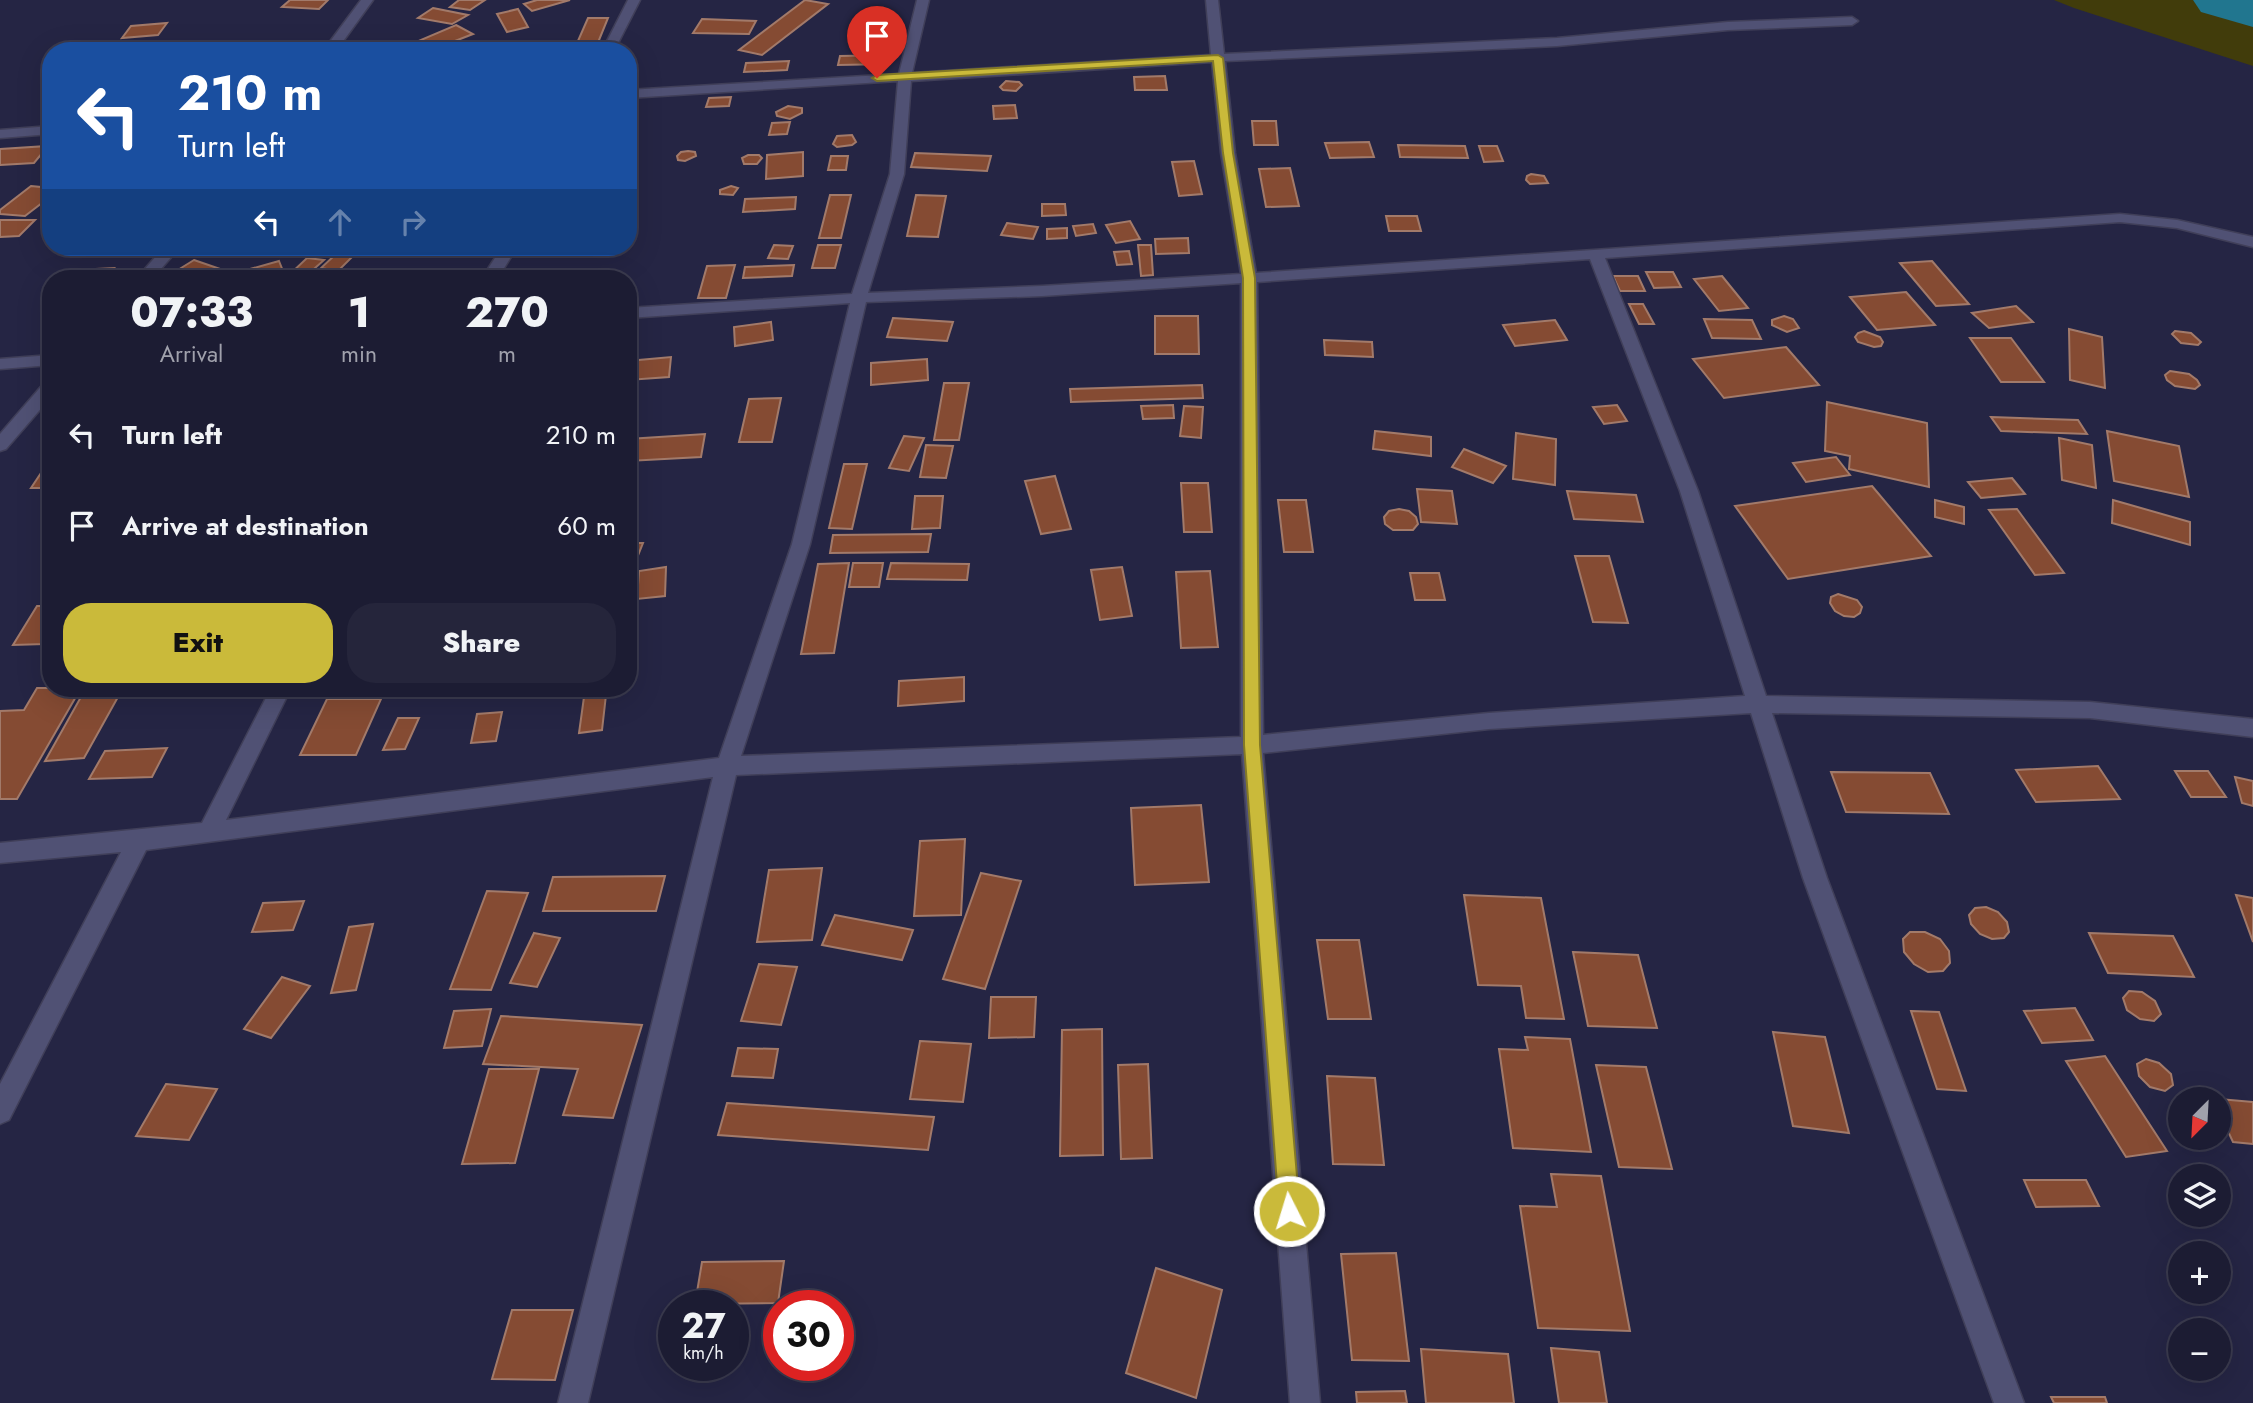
<!DOCTYPE html>
<meta charset="utf-8">
<style>
body{margin:0;font-family:Jost,sans-serif;background:#25253b;color:#f1f3f6;height:100vh;display:flex;flex-direction:column;font-size:26px;white-space:nowrap}
*{box-sizing:border-box;margin:0}
p{font-size:23px;color:#a0a1ac}
.icon{flex:none;width:38px;height:38px;fill:none;stroke:currentColor;stroke-width:2;stroke-linecap:round;stroke-linejoin:round}
.map{position:relative;flex:1;overflow:hidden}
.drawer{position:absolute;left:42px;top:270px;width:595px;height:427px;display:flex;flex-direction:column;background:#1c1c33;border-radius:28px;box-shadow:0 7px 28px #0002,0 0 0 2px #3a3a4e}
.drawer>*{flex:none}
.top-card{position:absolute;left:42px;top:42px;width:595px;height:214px;border-radius:28px;box-shadow:0 7px 28px #0002,0 0 0 2px #3a3a4e;background:#1a4fa0;color:#fff;overflow:hidden}
.needle{width:46px;rotate:204deg}
.controls{position:absolute;left:2168px;top:1087px;display:grid;gap:14px}
.controls a{display:grid;place-items:center;width:63px;height:63px;border-radius:50%;background:#1c1c33;box-shadow:0 7px 28px #0002,0 0 0 2px #3a3a4e;font-size:35px}
.speed{position:absolute;left:658px;top:1290px;display:flex;gap:14px;font-size:35px;font-weight:700;text-align:center}
.speed>*{display:grid;place-content:center;width:91px;height:91px;border-radius:50%;background:#1c1c33;box-shadow:0 7px 28px #0002,0 0 0 2px #3a3a4e;line-height:1}
.speed small{font-size:18px;font-weight:400}
.speed .limit{border:10px solid #d22;background:#fff;color:#111}
.pin{position:absolute;display:grid;place-items:center;width:60px;height:60px;color:#fff;margin:-72px -30px;border-radius:50% 50% 50% 0;rotate:-45deg;box-shadow:0 0 7px #0007}
.pin .icon{rotate:45deg}
.me{position:absolute;width:77px;margin:-38px;rotate:355deg;stroke-linejoin:round;filter:drop-shadow(0 0 5px #0008)}
.turn{display:flex;align-items:center;gap:24px;height:147px;padding:0 21px;font-size:32px}
.turn .icon{width:91px;height:91px;stroke-width:2.5}
.turn b{display:block;font-size:49px;line-height:60px}
.lanes{display:flex;align-items:center;height:66px;padding:0 21px;background:#0003;justify-content:center;gap:35px;direction:ltr}
.lanes .off{opacity:.35}
.eta{display:flex;justify-content:space-evenly;align-items:center;height:119px;text-align:center}
.eta b{font-size:42px;font-weight:800;line-height:49px}
.button{display:flex;gap:14px;margin-top:auto;padding:14px 21px}
.button a{flex:1;height:80px;border-radius:28px;background:#caba3a;color:#111;font-size:28px;font-weight:800;line-height:80px;text-align:center}
.button a+a{background:#25253b;color:#f1f3f6}
ul{padding:0;list-style:none}
li{display:flex;align-items:center;gap:21px;height:91px;padding:0 21px}
li div{flex:1}
li b{display:block;font-size:26px}
li em{font-style:normal}
.map>svg:first-child{display:block}
</style>
<div class="map">
<svg width="2253" height="1403" viewBox="0 0 2253 1403">
<rect width="100%" height="100%" fill="#252544"/>
<polygon fill="#413c0b" points="2054,0 2253,0 2253,66 2074,8"/>
<g fill="none" stroke-linecap="round" stroke-linejoin="round">
<polygon fill="#21768f" fill-rule="evenodd" points="2193,0 2253,0 2253,27 2201,12"/>
</g>
<g fill="#854b33" stroke="#a27a6a" stroke-width="2">
<polygon points="290,0 328,0 319,9 282,7"/>
<polygon points="459,0 485,0 470,10 450,7"/>
<polygon points="537,0 570,0 532,11 524,4"/>
<polygon points="805,0 828,4 762,55 739,50"/>
<polygon points="433,8 468,15 452,24 418,18"/>
<polygon points="518,9 528,27 507,32 497,14"/>
<polygon points="588,18 608,18 595,50 574,50"/>
<polygon points="702,19 756,21 749,34 693,33"/>
<polygon points="167,23 158,35 122,38 131,26"/>
<polygon points="456,25 473,34 432,50 416,42"/>
<polygon points="170,41 191,44 181,51 156,51"/>
<polygon points="891,55 890,64 838,65 840,56"/>
<polygon points="789,61 787,70 744,72 746,63"/>
<polygon points="1165,76 1167,90 1135,90 1134,77"/>
<polygon points="1006,81 1019,82 1022,85 1016,91 1003,90 1000,87"/>
<polygon points="731,97 729,106 706,107 709,98"/>
<polygon points="1015,105 1017,118 994,119 993,106"/>
<polygon points="788,106 802,108 802,113 790,119 777,116 776,112"/>
<polygon points="1252,121 1276,121 1278,145 1254,145"/>
<polygon points="790,122 787,134 769,135 772,123"/>
<polygon points="852,135 856,142 852,145 837,147 833,144 837,136"/>
<polygon points="1369,142 1374,157 1330,158 1325,143"/>
<polygon points="1398,145 1465,146 1468,158 1400,157"/>
<polygon points="48,146 34,163 0,165 0,149"/>
<polygon points="1479,146 1497,146 1503,161 1484,162"/>
<polygon points="688,151 695,152 696,156 685,161 678,160 677,156 681,152"/>
<polygon points="803,152 803,176 766,179 767,155"/>
<polygon points="915,153 991,156 987,171 911,167"/>
<polygon points="748,155 759,155 762,158 757,164 744,164 742,158"/>
<polygon points="831,156 848,156 846,170 828,170"/>
<polygon points="1194,161 1202,194 1179,196 1172,162"/>
<polygon points="1290,168 1299,206 1266,207 1259,169"/>
<polygon points="1531,174 1544,176 1548,183 1530,184 1526,180 1527,176"/>
<polygon points="31,186 51,188 51,196 25,216 0,214 0,210"/>
<polygon points="731,186 738,188 733,195 720,194 720,190"/>
<polygon points="830,195 851,195 841,238 819,238"/>
<polygon points="916,195 946,196 938,237 907,236"/>
<polygon points="796,197 795,209 743,212 745,199"/>
<polygon points="1042,204 1065,204 1066,215 1042,216"/>
<polygon points="1386,216 1417,216 1421,231 1389,231"/>
<polygon points="0,220 35,220 19,236 0,237"/>
<polygon points="1130,221 1140,239 1116,243 1106,225"/>
<polygon points="1007,223 1038,227 1033,239 1001,235"/>
<polygon points="1093,224 1096,233 1076,236 1073,226"/>
<polygon points="1067,228 1067,238 1047,239 1047,229"/>
<polygon points="1188,238 1189,253 1156,254 1155,239"/>
<polygon points="774,245 793,246 788,259 768,258"/>
<polygon points="818,245 841,245 835,268 812,268"/>
<polygon points="1138,245 1151,245 1153,275 1141,276"/>
<polygon points="1129,251 1132,264 1117,265 1114,252"/>
<polygon points="336,254 353,256 338,271 321,268"/>
<polygon points="307,258 324,260 305,277 289,275"/>
<polygon points="194,260 229,272 219,278 165,278"/>
<polygon points="279,261 285,276 218,278"/>
<polygon points="1932,261 1969,304 1936,306 1900,263"/>
<polygon points="735,265 726,298 698,298 707,266"/>
<polygon points="794,265 792,276 743,278 745,267"/>
<polygon points="114,268 107,278 68,278 75,270"/>
<polygon points="1646,272 1673,272 1681,287 1654,288"/>
<polygon points="1613,276 1638,276 1645,291 1620,291"/>
<polygon points="1722,276 1748,308 1719,311 1694,279"/>
<polygon points="1906,292 1935,325 1877,330 1850,297"/>
<polygon points="1629,304 1643,304 1654,324 1639,324"/>
<polygon points="2016,306 2033,322 1989,328 1972,313"/>
<polygon points="1155,316 1198,316 1199,354 1155,354"/>
<polygon points="1784,316 1793,319 1799,328 1787,332 1772,325 1772,320"/>
<polygon points="893,318 953,322 947,341 887,337"/>
<polygon points="1704,319 1752,320 1761,339 1712,338"/>
<polygon points="1555,320 1567,340 1515,346 1503,325"/>
<polygon points="771,322 773,340 735,346 734,327"/>
<polygon points="2069,329 2102,337 2105,388 2070,380"/>
<polygon points="1864,331 1880,337 1883,342 1881,346 1874,347 1858,342 1855,337 1858,333"/>
<polygon points="2175,331 2191,333 2201,342 2198,345 2181,343 2172,334"/>
<polygon points="1970,338 2011,338 2044,382 2001,382"/>
<polygon points="1324,340 1372,342 1373,357 1325,355"/>
<polygon points="1786,347 1819,385 1724,398 1693,359"/>
<polygon points="671,357 669,377 628,380 628,361"/>
<polygon points="927,359 928,380 871,385 871,363"/>
<polygon points="2170,371 2189,374 2197,380 2200,385 2195,389 2175,386 2167,380 2165,375"/>
<polygon points="944,383 969,383 959,440 934,440"/>
<polygon points="1202,385 1203,398 1071,402 1070,389"/>
<polygon points="781,398 772,442 739,442 749,399"/>
<polygon points="1827,402 1927,423 1929,487 1849,469 1850,456 1825,451"/>
<polygon points="1173,405 1174,418 1143,419 1141,406"/>
<polygon points="1617,405 1627,421 1604,424 1593,407"/>
<polygon points="1184,406 1203,407 1201,438 1180,436"/>
<polygon points="1991,417 2078,420 2087,434 2001,431"/>
<polygon points="1375,431 1431,437 1431,456 1373,449"/>
<polygon points="2107,431 2179,446 2189,497 2114,481"/>
<polygon points="1516,433 1556,439 1555,485 1513,479"/>
<polygon points="705,434 701,457 628,461 628,439"/>
<polygon points="904,436 924,438 909,471 889,468"/>
<polygon points="2059,438 2092,445 2096,488 2062,480"/>
<polygon points="926,445 953,446 946,478 920,477"/>
<polygon points="1464,449 1506,466 1493,483 1452,467"/>
<polygon points="1836,457 1850,475 1806,482 1793,463"/>
<polygon points="844,464 867,464 852,529 829,528"/>
<polygon points="43,470 51,470 51,488 31,488"/>
<polygon points="1055,476 1071,529 1041,534 1025,481"/>
<polygon points="2012,478 2025,494 1981,498 1968,482"/>
<polygon points="1181,483 1208,483 1212,532 1184,532"/>
<polygon points="1872,486 1931,556 1788,579 1735,506"/>
<polygon points="1417,489 1452,491 1457,524 1421,522"/>
<polygon points="1567,491 1636,495 1643,522 1574,519"/>
<polygon points="915,496 943,496 940,528 912,529"/>
<polygon points="1278,500 1306,500 1313,552 1284,552"/>
<polygon points="1935,500 1964,507 1964,524 1935,517"/>
<polygon points="2113,500 2190,522 2190,545 2112,523"/>
<polygon points="1399,509 1409,511 1416,517 1418,524 1413,530 1393,530 1385,524 1384,517 1389,511"/>
<polygon points="2017,509 2064,573 2035,575 1989,510"/>
<polygon points="931,534 928,552 830,553 833,535"/>
<polygon points="628,543 643,543 637,558 628,558"/>
<polygon points="1575,556 1609,556 1628,623 1593,622"/>
<polygon points="849,563 834,653 801,654 818,564"/>
<polygon points="853,563 883,563 879,587 849,587"/>
<polygon points="891,563 969,564 967,580 887,579"/>
<polygon points="666,567 665,596 637,599 639,571"/>
<polygon points="1122,567 1132,616 1100,620 1091,570"/>
<polygon points="1210,571 1218,647 1181,648 1176,572"/>
<polygon points="1410,573 1439,573 1445,600 1415,600"/>
<polygon points="1838,594 1857,600 1862,607 1860,613 1854,617 1844,616 1835,611 1830,603 1831,597"/>
<polygon points="37,606 51,606 51,635 45,644 13,645"/>
<polygon points="964,677 964,701 898,706 899,681"/>
<polygon points="37,688 81,688 17,799 0,799 0,711 24,710"/>
<polygon points="86,688 123,688 84,758 45,761"/>
<polygon points="606,695 602,730 579,733 584,697"/>
<polygon points="327,699 381,699 356,755 300,755"/>
<polygon points="502,712 496,741 471,743 477,714"/>
<polygon points="398,718 419,718 405,749 383,750"/>
<polygon points="167,748 152,777 89,779 105,751"/>
<polygon points="2098,766 2120,799 2036,802 2016,770"/>
<polygon points="2175,771 2208,771 2226,797 2191,797"/>
<polygon points="1831,772 1930,773 1949,814 1846,812"/>
<polygon points="2235,777 2253,781 2253,806 2242,803"/>
<polygon points="1201,805 1209,882 1135,885 1131,808"/>
<polygon points="965,839 961,915 914,916 920,841"/>
<polygon points="822,868 812,940 757,942 769,870"/>
<polygon points="981,873 1021,881 985,989 943,979"/>
<polygon points="665,876 656,911 543,911 553,877"/>
<polygon points="487,891 528,893 491,990 450,989"/>
<polygon points="1464,895 1541,898 1564,1019 1526,1018 1521,986 1478,985"/>
<polygon points="2236,895 2253,898 2253,942"/>
<polygon points="304,901 293,930 252,932 263,903"/>
<polygon points="1986,907 1998,912 2007,922 2009,932 2004,938 1992,939 1980,934 1971,924 1969,915 1975,908"/>
<polygon points="835,915 913,930 902,960 822,945"/>
<polygon points="373,924 356,990 331,993 349,927"/>
<polygon points="1910,932 1925,932 1940,939 1949,951 1950,963 1943,971 1928,972 1914,964 1904,952 1903,939"/>
<polygon points="534,933 560,938 537,987 510,983"/>
<polygon points="2089,933 2173,936 2194,977 2108,973"/>
<polygon points="1317,940 1359,940 1371,1019 1328,1019"/>
<polygon points="1573,952 1638,955 1657,1028 1588,1026"/>
<polygon points="759,964 797,967 781,1025 741,1021"/>
<polygon points="282,977 310,986 271,1038 244,1029"/>
<polygon points="2129,991 2142,992 2155,1001 2161,1014 2154,1021 2140,1019 2127,1010 2123,998"/>
<polygon points="991,997 1036,997 1034,1037 989,1038"/>
<polygon points="2075,1008 2093,1040 2042,1043 2024,1011"/>
<polygon points="491,1009 482,1046 444,1048 454,1011"/>
<polygon points="1911,1011 1939,1012 1966,1091 1937,1089"/>
<polygon points="501,1016 642,1025 613,1118 563,1115 578,1069 483,1064"/>
<polygon points="1102,1029 1103,1155 1060,1156 1062,1030"/>
<polygon points="1773,1032 1825,1037 1849,1133 1793,1126"/>
<polygon points="1525,1037 1570,1039 1591,1152 1513,1148 1499,1049 1528,1050"/>
<polygon points="920,1041 971,1044 963,1102 910,1099"/>
<polygon points="738,1048 778,1049 773,1078 732,1076"/>
<polygon points="2105,1056 2167,1151 2126,1157 2066,1061"/>
<polygon points="2146,1059 2159,1063 2171,1074 2173,1085 2165,1091 2150,1087 2139,1076 2137,1064"/>
<polygon points="1148,1064 1152,1158 1121,1159 1118,1065"/>
<polygon points="1596,1065 1646,1067 1672,1169 1619,1167"/>
<polygon points="489,1069 539,1069 515,1163 462,1164"/>
<polygon points="1327,1076 1375,1078 1384,1165 1333,1164"/>
<polygon points="166,1084 217,1089 189,1140 136,1136"/>
<polygon points="2219,1099 2253,1102 2253,1144 2233,1142 2219,1112"/>
<polygon points="727,1103 934,1117 928,1150 718,1135"/>
<polygon points="1551,1174 1601,1176 1630,1331 1538,1328 1520,1206 1557,1207"/>
<polygon points="2024,1180 2086,1180 2099,1206 2036,1207"/>
<polygon points="1396,1253 1409,1361 1352,1360 1341,1254"/>
<polygon points="784,1261 778,1303 695,1304 702,1262"/>
<polygon points="1156,1268 1222,1290 1196,1398 1126,1373"/>
<polygon points="512,1310 573,1310 555,1380 492,1379"/>
<polygon points="1551,1348 1599,1352 1607,1403 1559,1403"/>
<polygon points="1421,1349 1508,1354 1514,1403 1426,1403"/>
<polygon points="1405,1391 1407,1403 1357,1403 1356,1392"/>
<polygon points="2051,1397 2105,1397 2107,1403 2054,1403"/>
</g>
<g fill="none" stroke-linecap="round" stroke-linejoin="round">
<defs>
<g id="minor">
<polygon points="361,0 373,0 336,51 323,51"/>
<polygon points="628,0 640,0 614,51 602,51"/>
<path d="M917,0H929L912,73L1211,55L1206,0H1218L1224,54L1557,38L1728,22L1852,17L1858,21L1852,25L1728,30L1557,46L1225,61L1235,153L1256,273L2120,214L2177,220L2253,237V247L2177,228L2120,222L1605,258L1698,491L1766,696L2090,702L2253,719V737L2090,718L1772,713L1827,878L2024,1403H1994L1803,878L1751,713L1489,729L1263,753L1320,1403H1290L1242,754L736,775L588,1403H558L713,777L146,850L9,1120L0,1124V1084L121,852L0,863V843L202,823L271,688H291L226,820L719,758L792,544L850,303L628,318V308L852,294L890,174L898,81L628,98V90L899,74ZM1212,62L1221,153L1241,274L1042,286L868,293L904,174L911,81ZM1590,259L1680,491L1745,696L1489,713L1263,735L1257,282ZM1241,283V737L741,756L810,544L866,302L1042,296Z"/>
<polygon points="51,126 51,134 0,138 0,130"/>
<polygon points="164,247 180,247 153,278 137,278"/>
<polygon points="502,247 517,247 498,278 482,278"/>
<polygon points="51,355 51,365 0,369 0,359"/>
<polygon points="51,381 51,397 6,449 0,451 0,434 45,382"/>
</g>
</defs>
<use href="#minor" stroke="#403f59" stroke-width="3"/>
<use href="#minor" fill="#505174" fill-rule="evenodd"/>
</g>
<polygon fill="#caba3a" stroke="#837926" stroke-width="2" points="1218,55 1223,58 1233,153 1255,278 1260,745 1300,1211 1297,1219 1289,1222 1282,1219 1279,1211 1244,745 1243,278 1223,153 1213,61 877,81 872,78 877,75"/>
</svg>
<div class="controls">
<a><svg class="needle" viewBox="-14 -14 28 28"><path d="M0-13l5 13h-10z" fill="#e53935"/><path d="M0 13l5-13h-10z" fill="#a0a1ac"/></svg></a>
<a><svg class="icon" aria-label="layers" viewBox="0 0 24 24"><path d="M12 4l9 5-9 5-9-5zM3 14l9 5 9-5"/></svg></a>
<a>+</a>
<a>−</a>
</div>
<div class="speed"><div>27<small>km/h</small></div><div class="limit">30</div></div>
<div class="pin" style="left:877px;top:78px;background:#d93025"><svg class="icon" aria-label="arrive" viewBox="0 0 24 24"><path d="M6 21V4h12l-3 4 3 4H6"/></svg></div>
<svg class="me" style="left:1289px;top:1211px" viewBox="-20 -20 40 40"><circle r="17" fill="#caba3a" stroke="#fff" stroke-width="3"/><path d="M0-11L8 9 0 5-8 9z" fill="#fff"/></svg>
<div class="top-card">
<div class="turn"><svg class="icon" aria-label="left" viewBox="0 0 24 24"><path d="M17 20v-9H6M10 6l-5 5 5 5"/></svg><div><b>210 m</b>Turn left</div></div>
<div class="lanes"><svg class="icon" aria-label="left" viewBox="0 0 24 24"><path d="M17 20v-9H6M10 6l-5 5 5 5"/></svg><svg class="icon off" aria-label="ahead" viewBox="0 0 24 24"><path d="M12 20V5M6 11l6-6 6 6"/></svg><svg class="icon off" aria-label="right" viewBox="0 0 24 24"><path d="M7 20v-9h11M14 6l5 5-5 5"/></svg></div>
</div>
<section class="drawer">
<div class="eta">
<div><b>07:33</b><p>Arrival</p></div>
<div><b>1</b><p>min</p></div>
<div><b>270</b><p>m</p></div>
</div>
<ul>
<li><svg class="icon" aria-label="left" viewBox="0 0 24 24"><path d="M17 20v-9H6M10 6l-5 5 5 5"/></svg><div><b>Turn left</b></div><em>210 m</em></li>
<li><svg class="icon" aria-label="arrive" viewBox="0 0 24 24"><path d="M6 21V4h12l-3 4 3 4H6"/></svg><div><b>Arrive at destination</b></div><em>60 m</em></li>
</ul>
<div class="button"><a>Exit</a><a>Share</a></div>
</section>
</div>
